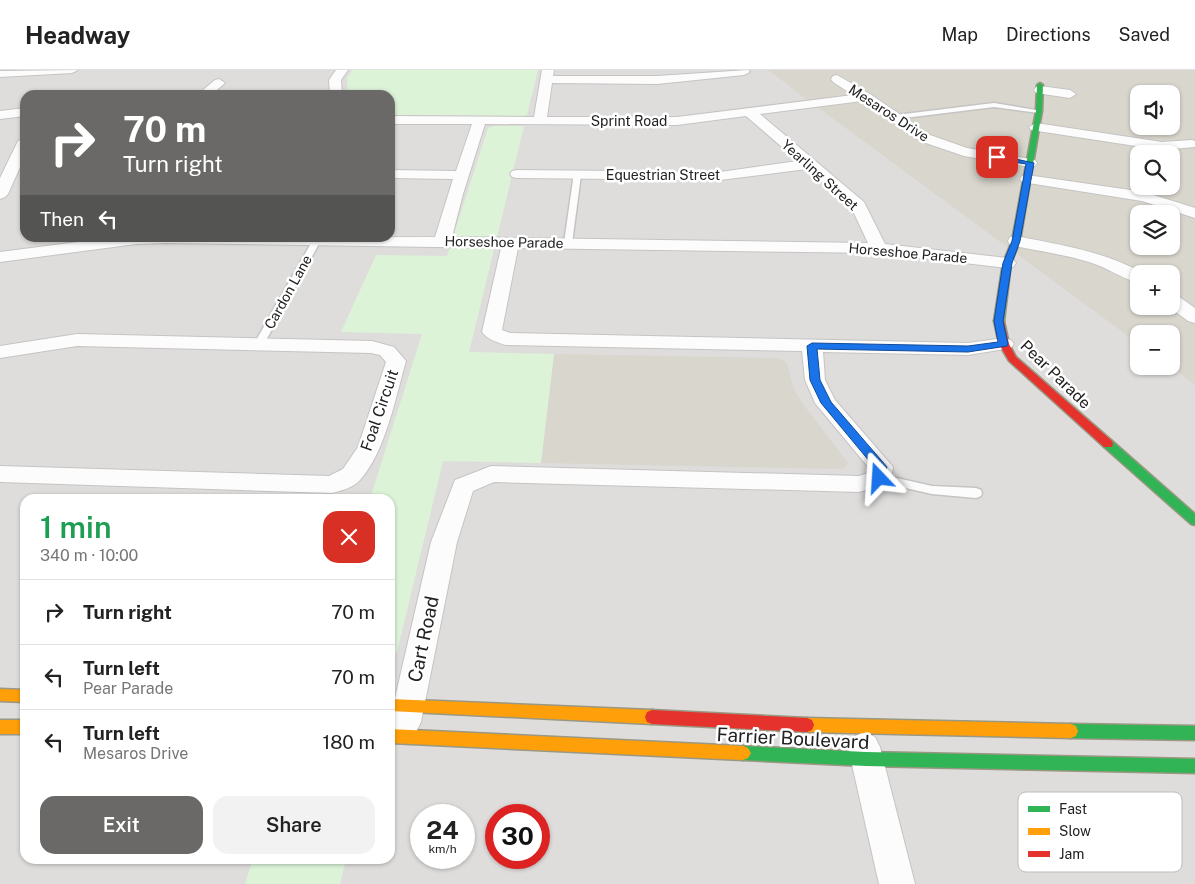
<!DOCTYPE html>
<meta charset="utf-8">
<style>
body{margin:0;font-family:"Public Sans",sans-serif;background:#f2f2f2;color:#222;height:100vh;display:flex;flex-direction:column;font-size:19px;white-space:nowrap}
*{box-sizing:border-box;margin:0}
p{font-size:16px;color:#767676}
.icon{flex:none;width:28px;height:28px;fill:none;stroke:currentColor;stroke-width:2;stroke-linecap:round;stroke-linejoin:round}
.map{position:relative;flex:1;overflow:hidden}
.sheet{position:absolute;left:20px;top:424px;width:375px;height:370px;display:flex;flex-direction:column;background:#fff;border-radius:15px;box-shadow:0 1px 4px #0004}
.sheet>*{flex:none}
.top-card{position:absolute;left:20px;top:20px;width:375px;height:152px;border-radius:15px;box-shadow:0 1px 4px #0004;background:#6a6968;color:#fff;overflow:hidden}
.tools{position:absolute;left:1130px;top:15px;display:grid;gap:10px}
.tools a{display:grid;place-items:center;width:50px;height:50px;border-radius:10px;background:#fff;box-shadow:0 1px 4px #0004;font-size:25px}
.speed{position:absolute;left:410px;top:734px;display:flex;gap:10px;font-size:25px;font-weight:700;text-align:center}
.speed>*{display:grid;place-content:center;width:65px;height:65px;border-radius:50%;background:#fff;box-shadow:0 1px 4px #0004;line-height:1}
.speed small{font-size:12px;font-weight:400}
.speed .limit{border:8px solid #d22;background:#fff;color:#111}
.pin{position:absolute;display:grid;place-items:center;width:42px;height:42px;color:#fff;margin:-21px;border-radius:10px;box-shadow:0 2px 8px #0006}
.me{position:absolute;width:55px;margin:-28px;rotate:340deg;stroke-linejoin:round;filter:drop-shadow(0 0 4px #0008)}
.turn{display:flex;align-items:center;gap:18px;height:105px;padding:0 20px;font-size:22px}
.turn .icon{width:65px;height:65px;stroke-width:2.5}
.turn b{display:block;font-size:35px;line-height:42px}
.then{display:flex;align-items:center;height:48px;padding:0 20px;background:#0003;gap:10px;font-size:19px}
.round{display:grid;place-items:center;flex:none;width:52px;height:52px;border-radius:15px;background:#f2f2f2}
.overview{display:flex;align-items:center;justify-content:space-between;height:85px;padding:0 20px}
h1{font-size:30px;font-weight:600;line-height:38px;color:#1e9e55}
.button{display:flex;gap:10px;margin-top:auto;padding:10px 20px}
.button a{flex:1;height:58px;border-radius:15px;background:#6a6968;color:#fff;font-size:20px;font-weight:600;line-height:58px;text-align:center}
.button a+a{background:#f2f2f2;color:#222}
ul{padding:0;list-style:none}
li{display:flex;align-items:center;gap:15px;height:65px;padding:0 20px;border-top:1px solid #e0e0e0}
li div{flex:1}
li b{display:block;font-size:19px}
li em{font-style:normal}
header{display:flex;align-items:center;gap:30px;box-sizing:border-box;height:70px;padding:0 25px;background:#fff;border-bottom:1px solid #e0e0e0}
header strong{font-size:24px}
nav{display:flex;gap:28px;margin-inline-start:auto;font-size:18px}
.map>svg:first-child{display:block}
</style>
<header>
<strong>Headway</strong>
<nav><a>Map</a><a>Directions</a><a>Saved</a></nav>
</header>
<div class="map">
<svg width="1195" height="814" viewBox="0 0 1195 814">
<rect width="100%" height="100%" fill="#efedeb"/>
<path fill="#dfdddc" fill-rule="evenodd" d="M0,0H767L787,15L1139,56L1195,76V814H0ZM25,25H390V168H25ZM1139,84H1171V116H1139ZM1139,144H1171V176H1139ZM1139,204H1171V236H1139ZM1139,264H1171V296H1139ZM25,429H390V789H25ZM421,745H464V788H421ZM496,745H539V788H496Z"/>
<g fill="#d8d6cd" fill-rule="evenodd">
<path d="M767,0H1195V315L1170,296H1171V264H1139V274ZM1139,24H1171V56H1139ZM1139,84H1171V116H1139ZM1139,144H1171V176H1139ZM1139,204H1171V236H1139Z"/>
<polygon points="554,284 778,288 787,293 793,317 803,334 848,393 844,399 541,393"/>
</g>
<g fill="#dcf3d8">
<polygon points="352,0 538,0 527,45 521,46 390,45 390,25 348,25 347,8"/>
<polygon points="494,56 524,56 469,282 554,284 541,393 443,391 397,582 390,587 390,429 370,429 422,264 341,262 376,185 447,186 488,58"/>
<polygon points="253,789 346,789 340,814 245,814"/>
</g>
<g fill="none" stroke-linecap="round" stroke-linejoin="round">
<defs>
<g id="lane">
<polygon points="994,33 1042,41 1039,43 994,37 896,49 893,47 896,45"/>
<polygon points="574,103 581,105 572,173 568,176 564,173"/>
<polygon points="314,168 321,170 264,274 259,277 255,276 254,274"/>
<polygon points="879,404 932,416 976,418 981,420 982,423 981,426 976,428 932,424 875,411 873,408"/>
</g>
<g id="street">
<polygon points="78,0 72,3 0,7 0,1"/>
<polygon points="336,0 348,0 341,10 342,25 330,25 329,10"/>
<path d="M542,0H554L553,6H657L748,0L750,2L744,5L657,14L552,13L547,47H677L853,25L833,12L831,9L833,6L837,5L870,24L930,65L967,78L1030,89L1035,90L1037,93L1035,96L1030,97L964,86L920,71L862,31L760,44L864,132L885,174L1007,188L1013,189L1016,193L1013,197L1007,198L879,183L518,178L502,260L510,263L968,273L1004,268L1011,270L1014,274L1011,278L968,285L823,282L825,310L835,330L893,397L891,408L887,414L859,422L494,412L473,421L457,472L421,652L416,662L405,666L394,662L390,650L431,472L455,410L491,396L859,406L868,403L869,398L815,333L805,310L802,281L506,275C498,273 487,269 482,262L501,178L165,173L136,174L0,192V182L109,168L435,167L453,109L390,108V100L456,101L472,54H390V46L534,47ZM746,46L798,91L720,102L517,100L512,101L510,104L512,107L517,108L720,110L807,99L851,137L868,173L452,167L463,124L485,54L677,55Z"/>
<polygon points="219,9 225,13 211,25 197,25 215,10"/>
<polygon points="1040,16 1070,20 1076,24 1070,28 1036,23 1034,20 1036,17"/>
<polygon points="25,38 25,46 0,49 0,41"/>
<polygon points="1036,53 1162,72 1192,70 1195,71 1195,77 1162,80 1031,60 1029,57"/>
<polygon points="25,67 25,86 8,124 5,127 0,129 0,108 18,71"/>
<polygon points="1027,105 1144,122 1195,138 1195,148 1142,131 1022,112 1020,109 1022,106"/>
<path d="M1016,166C1060,175 1105,181 1144,204H1139V213C1123,209 1106,197 1089,192C1064,184 1036,181 1010,175L1008,171L1010,167Z"/>
<polygon points="1171,225 1178,226 1195,238 1195,253 1188,251 1168,236 1171,236"/>
<path d="M77,264L372,271L394,277L406,291C396,326 385,383 360,410C354,417 341,421 332,423L0,412V396L329,406L343,399L358,377L386,292L380,285L371,283L77,276L0,288V276Z"/>
<polygon points="864,662 875,667 880,677 915,814 879,814 848,677 853,667"/>
</g>
<g id="fast">
<polygon points="1040,13 1043,15 1042,41 1020,171 1011,193 1004,251 999,254 994,251 1003,193 1012,171 1036,41 1037,15"/>
<polygon points="1108,370 1112,371 1195,444 1195,455 1191,454 1104,377 1103,374 1104,371"/>
<polygon points="1071,654 1195,656 1195,670 1071,668 1066,666 1064,661 1066,656"/>
<polygon points="743,676 866,682 1195,689 1195,703 866,696 743,690 738,688 735,683 738,678"/>
</g>
<g id="slow">
<polygon points="0,619 25,620 25,632 0,631"/>
<polygon points="390,629 652,640 657,642 659,647 657,652 652,654 390,641"/>
<polygon points="807,648 1071,654 1076,656 1078,661 1076,666 1071,668 807,662 802,660 800,655 802,650"/>
<rect x="0" y="650" width="25" height="14"/>
<polygon points="390,659 743,676 748,678 751,683 748,688 743,690 390,673"/>
</g>
<g id="jam">
<polygon points="999,248 1004,251 1009,274 1016,287 1112,371 1113,374 1112,377 1104,377 1009,291 999,274 994,251"/>
<polygon points="652,640 807,648 812,650 814,655 812,660 807,662 652,654 647,652 645,647 647,642"/>
</g>
</defs>
<use href="#lane" stroke="#c5c4c3" stroke-width="3"/>
<use href="#street" stroke="#c5c4c3" stroke-width="2"/>
<use href="#fast" stroke="#9a9882" stroke-width="3"/>
<use href="#slow" stroke="#9a9882" stroke-width="3"/>
<use href="#jam" stroke="#9a9882" stroke-width="3"/>
<use href="#lane" fill="#fdfcfc" fill-rule="evenodd"/>
<use href="#street" fill="#fdfcfc" fill-rule="evenodd"/>
<use href="#fast" fill="#30b455" fill-rule="evenodd"/>
<use href="#slow" fill="#ff9f0a" fill-rule="evenodd"/>
<use href="#jam" fill="#e5322d" fill-rule="evenodd"/>
</g>
<polygon fill="#1a73e8" stroke="#114b97" points="997,85 1034,93 1020,171 1012,193 1003,251 1008,274 1007,276 968,282 817,279 820,310 831,332 887,397 883,410 875,410 874,408 875,398 821,333 810,310 807,276 812,273 968,276 998,272 994,251 1003,193 1012,171 1026,94 995,89 994,87"/>
<g text-anchor="middle" stroke-width="5" stroke-linejoin="round" paint-order="stroke">
<g font-size="14" fill="#222" stroke="#fff">
<text transform="translate(889 43) rotate(33)" y="5">Mesaros Drive</text>
<text x="629" y="56">Sprint Road</text>
<text x="663" y="110">Equestrian Street</text>
<text transform="translate(820 105) rotate(42)" y="5">Yearling Street</text>
<text transform="translate(504 172) rotate(1)" y="5">Horseshoe Parade</text>
<text transform="translate(908 183) rotate(5)" y="5">Horseshoe Parade</text>
<text transform="translate(288 222) rotate(-61)" y="5">Cardon Lane</text>
</g>
<g font-size="16" fill="#222" stroke="#fff">
<text transform="translate(1056 304) rotate(44)" y="6">Pear Parade</text>
<text transform="translate(379 340) rotate(-71)" y="6">Foal Circuit</text>
</g>
<g font-size="19" fill="#222" stroke="#fff">
<text transform="translate(423 569) rotate(-78)" y="7">Cart Road</text>
<text transform="translate(793 668) rotate(3)" y="7">Farrier Boulevard</text>
</g>
</g>
<rect x="1018" y="722" width="164" height="80" rx="8" fill="#fff" stroke="#bdbdbd" stroke-width="1"/>
<rect x="1028" y="736" width="22" height="6" fill="#30b455"/>
<rect x="1028" y="758" width="22" height="7" fill="#ff9f0a"/>
<rect x="1028" y="781" width="22" height="6" fill="#e5322d"/>
<g font-size="14" fill="#222">
<text x="1059" y="744">Fast</text>
<text x="1059" y="766">Slow</text>
<text x="1059" y="789">Jam</text>
</g>
</svg>
<div class="tools">
<a><svg class="icon" aria-label="sound" viewBox="0 0 24 24"><path d="M4 9h4l5-4v14l-5-4H4zM17 9q2 3 0 6"/></svg></a>
<a><svg class="icon" aria-label="search" viewBox="0 0 24 24"><circle cx="10" cy="10" r="6"/><path d="M15 15l6 6"/></svg></a>
<a><svg class="icon" aria-label="layers" viewBox="0 0 24 24"><path d="M12 4l9 5-9 5-9-5zM3 14l9 5 9-5"/></svg></a>
<a>+</a>
<a>−</a>
</div>
<div class="speed"><div>24<small>km/h</small></div><div class="limit">30</div></div>
<div class="pin" style="left:997px;top:87px;background:#d93025"><svg class="icon" aria-label="arrive" viewBox="0 0 24 24"><path d="M6 21V4h12l-3 4 3 4H6"/></svg></div>
<svg class="me" style="left:879px;top:408px" viewBox="-20 -20 40 40"><path d="M0-17L14 15 0 8-14 15z" fill="#1a73e8" stroke="#fff" stroke-width="4"/></svg>
<div class="top-card">
<div class="turn"><svg class="icon" aria-label="right" viewBox="0 0 24 24"><path d="M7 20v-9h11M14 6l5 5-5 5"/></svg><div><b>70 m</b>Turn right</div></div>
<div class="then">Then<svg class="icon" aria-label="left" viewBox="0 0 24 24"><path d="M17 20v-9H6M10 6l-5 5 5 5"/></svg></div>
</div>
<section class="sheet">
<div class="overview"><div><h1>1 min</h1><p>340 m · 10:00</p></div><a class="round" style="background:#d93025;color:#fff"><svg class="icon" aria-label="close" viewBox="0 0 24 24"><path d="M6 6l12 12M18 6L6 18"/></svg></a></div>
<ul>
<li><svg class="icon" aria-label="right" viewBox="0 0 24 24"><path d="M7 20v-9h11M14 6l5 5-5 5"/></svg><div><b>Turn right</b></div><em>70 m</em></li>
<li><svg class="icon" aria-label="left" viewBox="0 0 24 24"><path d="M17 20v-9H6M10 6l-5 5 5 5"/></svg><div><b>Turn left</b><p>Pear Parade</p></div><em>70 m</em></li>
<li><svg class="icon" aria-label="left" viewBox="0 0 24 24"><path d="M17 20v-9H6M10 6l-5 5 5 5"/></svg><div><b>Turn left</b><p>Mesaros Drive</p></div><em>180 m</em></li>
</ul>
<div class="button"><a>Exit</a><a>Share</a></div>
</section>
</div>
